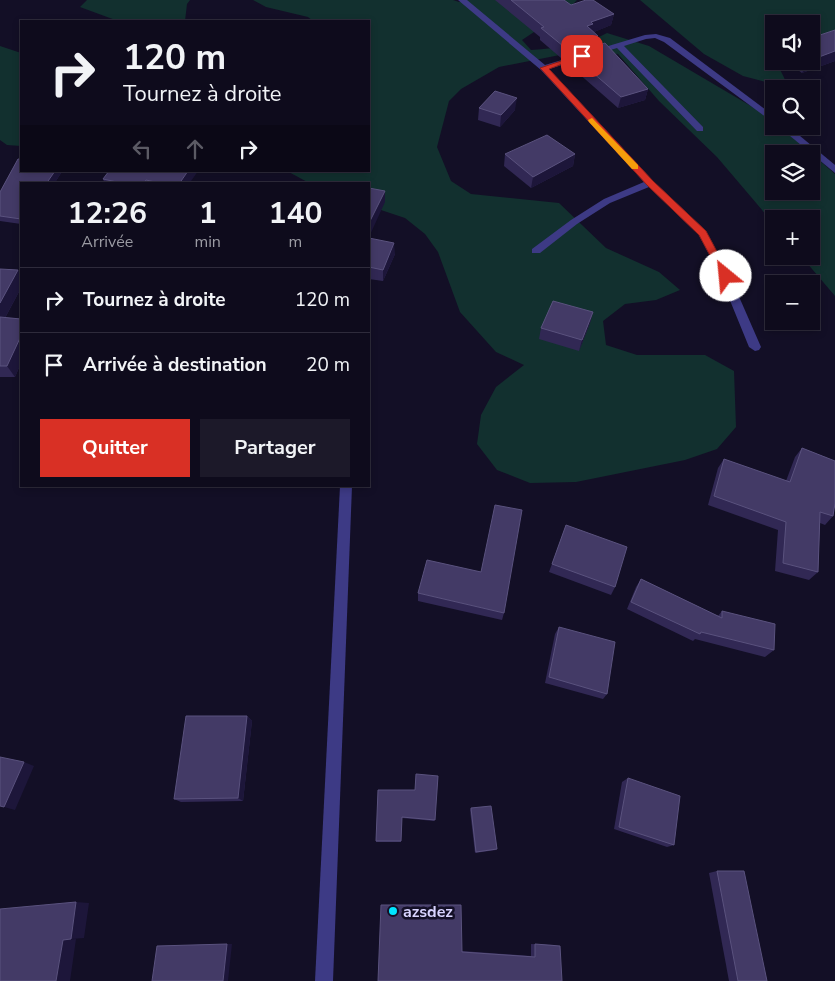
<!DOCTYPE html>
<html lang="fr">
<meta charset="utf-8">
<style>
body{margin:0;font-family:"Nunito Sans",sans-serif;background:#1c1929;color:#f1f3f6;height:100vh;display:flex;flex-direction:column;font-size:19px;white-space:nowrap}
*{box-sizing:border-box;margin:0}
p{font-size:16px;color:#9b9ba3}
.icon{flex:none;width:28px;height:28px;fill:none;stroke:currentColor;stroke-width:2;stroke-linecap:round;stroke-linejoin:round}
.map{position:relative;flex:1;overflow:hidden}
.side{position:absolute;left:20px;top:182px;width:350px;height:305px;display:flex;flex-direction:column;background:#0e0b1c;border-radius:0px;box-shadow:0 2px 8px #0003,0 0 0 1px #2e2b3b}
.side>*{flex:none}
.hud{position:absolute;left:20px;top:20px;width:350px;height:152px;border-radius:0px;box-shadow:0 2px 8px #0003,0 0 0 1px #2e2b3b;background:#0e0b1c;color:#f1f3f6;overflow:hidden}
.controls{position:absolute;left:765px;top:15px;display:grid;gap:10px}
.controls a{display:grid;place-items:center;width:55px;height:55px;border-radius:0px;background:#0e0b1c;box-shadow:0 2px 8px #0003,0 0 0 1px #2e2b3b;font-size:25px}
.pin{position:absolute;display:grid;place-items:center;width:42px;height:42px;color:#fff;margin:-21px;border-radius:10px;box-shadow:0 2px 8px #0006}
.me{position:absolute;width:55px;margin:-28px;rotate:332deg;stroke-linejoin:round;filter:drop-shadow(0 0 4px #0008)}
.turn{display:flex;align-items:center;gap:18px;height:105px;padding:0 20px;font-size:22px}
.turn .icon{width:65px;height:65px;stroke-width:2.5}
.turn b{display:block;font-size:35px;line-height:42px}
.lanes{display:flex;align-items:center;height:48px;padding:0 20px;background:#0003;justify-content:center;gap:25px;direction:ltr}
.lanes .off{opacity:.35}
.eta{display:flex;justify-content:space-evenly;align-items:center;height:85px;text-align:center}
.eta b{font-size:30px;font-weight:700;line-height:35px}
.primary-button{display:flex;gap:10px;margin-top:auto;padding:10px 20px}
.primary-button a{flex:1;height:58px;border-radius:0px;background:#d93025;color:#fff;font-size:20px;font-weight:700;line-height:58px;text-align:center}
.primary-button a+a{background:#1c1929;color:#f1f3f6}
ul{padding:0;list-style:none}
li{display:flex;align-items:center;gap:15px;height:65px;padding:0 20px;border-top:1px solid #2e2b3b}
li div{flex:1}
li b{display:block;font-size:19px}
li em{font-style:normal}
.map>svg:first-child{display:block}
</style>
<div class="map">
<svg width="835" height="981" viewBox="0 0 835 981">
<rect width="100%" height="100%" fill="#130f26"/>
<g fill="#12302f" fill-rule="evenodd">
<polygon points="87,0 190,0 187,4 185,21 118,21 80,7"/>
<path d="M253,0H453L459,2L465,0H577L572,5L554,10L549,22L522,40L531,50C558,48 583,46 607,33L649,46L768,116L774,121V126H780L835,174V296L801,256H811V219H774V224L717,157L659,101L618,54L594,51L570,53L499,67L461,89L449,101L437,147L451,181L471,194L559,203L606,248L659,272L680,290L656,300L625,304L603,321L606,345L637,355H705L734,371L736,427L717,449L685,460L576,482L530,483L497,470L477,444L481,415L496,387L524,365L496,352L460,312L438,252L425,234L405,218L369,206V184H311L287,171H369V21H313L308,17L266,7ZM774,154H811V191H774Z"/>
<polygon points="640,0 835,0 835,34 811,35 811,24 774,24 774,61 776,61 789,88 743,76 704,54"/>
<polygon points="0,46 21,53 21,146 7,145 0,140"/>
</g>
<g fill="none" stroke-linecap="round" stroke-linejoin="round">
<g fill="#3d3a85" fill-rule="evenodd">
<polygon points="458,0 467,0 545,65 645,35 656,34 670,38 774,116 774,123 664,42 655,38 646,39 624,46 703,127 703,131 697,131 617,48 549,69 653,181 706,231 730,276 761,347 759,350 755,351 749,347 720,276 699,235 649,187 610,203 577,224 540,253 532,253 532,249 571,220 604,199 644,182 541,70"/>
<polygon points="778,126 788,126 835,165 835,173"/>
<polygon points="340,486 352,486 333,981 315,981"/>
</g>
</g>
<g fill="#312854">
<polygon points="495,0 564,0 571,5 614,14 611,25 594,32 596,46 648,89 645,100 618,108 569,65 571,55 561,58 540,40 540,37"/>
<polygon points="835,30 835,61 802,73 786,61 811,61"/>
<polygon points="479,108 515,110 500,127 478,120"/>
<polygon points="505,154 575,154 573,166 531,188 504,166"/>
<polygon points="18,159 21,159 21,171 60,171 61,173 54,184 21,184 21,224 0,221 0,192"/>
<polygon points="109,171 189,184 105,184 103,179"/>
<polygon points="369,238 395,254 383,281 369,279"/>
<polygon points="0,269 21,275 21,288 5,318 21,319 21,363 15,377 0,377"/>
<polygon points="593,312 590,323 579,351 539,339 541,328"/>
<polygon points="802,448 835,461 835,508 834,508 833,516 825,525 820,523 818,572 809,580 775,571 778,530 708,505 718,468 724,459 786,481 795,457"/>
<polygon points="566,525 615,587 611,595 549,572"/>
<polygon points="641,579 718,616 722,611 774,650 765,657 695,639 693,641 627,609 636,587"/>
<polygon points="418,593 504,613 502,620 418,601"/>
<polygon points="559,627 607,694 603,699 545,683 555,634"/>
<polygon points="247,716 252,721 243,801 181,802 174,799"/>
<polygon points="438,776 434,821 402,818 401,842 376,842 376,841 415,790"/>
<polygon points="628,778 674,845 667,847 614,829 622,782"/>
<polygon points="471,808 497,849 496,850 475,853 470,810"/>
<polygon points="717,871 767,981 729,981 709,873"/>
<polygon points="531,944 555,945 562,981 378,981 462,951 531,956"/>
</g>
<g fill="#1d163a">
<polygon points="614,14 611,25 592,33 587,26 591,22"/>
<polygon points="598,36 596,48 571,54 571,55 561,58 563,46"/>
<polygon points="835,51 835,61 802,73 808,61 811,61 811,60"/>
<polygon points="648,89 645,100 618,108 621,97"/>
<polygon points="517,98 515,110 500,127 501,115"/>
<polygon points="575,154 573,166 531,188 533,177"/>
<polygon points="55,171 60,171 61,173 54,184 46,184"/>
<polygon points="188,171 198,171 189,184 179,184"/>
<polygon points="385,191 385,202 369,237 369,223"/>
<polygon points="394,243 395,254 383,281 383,270"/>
<polygon points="18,270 21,275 21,288 0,327 0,303"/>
<polygon points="593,312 590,323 579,351 582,340"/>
<polygon points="21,336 21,363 15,377 7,366"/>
<polygon points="247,716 252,721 243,801 238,798"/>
<polygon points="24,762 34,766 15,810 4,807"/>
<polygon points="76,902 89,903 84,938 71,939"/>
<polygon points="76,939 70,981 56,981 63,940"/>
<polygon points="227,944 232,944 228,981 223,981"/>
</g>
<g fill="#433a66" stroke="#5a527e">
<polygon points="511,0 564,0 571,5 586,0 593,0 614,14 591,22 593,24 587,26 598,36 563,46 541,28 544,27"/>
<polygon points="835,30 835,51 811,60 811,38"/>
<polygon points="605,43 648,89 621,97 571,54"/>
<polygon points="495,91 517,98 501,115 479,108"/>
<polygon points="547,135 575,154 533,177 505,154"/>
<polygon points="18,159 21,159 21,171 55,171 46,184 21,184 21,219 0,216 0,192"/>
<polygon points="109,171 188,171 179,184 164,184 146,180 143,184 126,184 103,179"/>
<polygon points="369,188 385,191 369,223"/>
<polygon points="369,238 394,243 383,270 369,267"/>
<polygon points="0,269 18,270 0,303"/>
<polygon points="553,301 593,312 582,340 541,328"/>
<polygon points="0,317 21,319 21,336 7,366 0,366"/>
<polygon points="802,448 835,461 835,503 833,516 820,512 818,572 783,563 786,522 714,496 724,459 790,482"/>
<polygon points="495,505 522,510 504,613 418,593 427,560 481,572"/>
<polygon points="566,525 627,547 615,587 552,564"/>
<polygon points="641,579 722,618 722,611 775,624 774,650 701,632 700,634 631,602"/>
<polygon points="559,627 615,642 607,694 549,677"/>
<polygon points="186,716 247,716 238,798 174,799"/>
<polygon points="0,757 24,762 4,807 0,806"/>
<polygon points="416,774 438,776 435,820 402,817 401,841 376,841 378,790 415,790"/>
<polygon points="628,778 680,796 674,845 619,827"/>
<polygon points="491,806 497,849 476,852 471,808"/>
<polygon points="717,871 744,871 767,981 738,981"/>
<polygon points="76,902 71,939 63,940 56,981 0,981 0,909"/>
<polygon points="381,905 461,905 462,952 535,957 535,944 560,946 562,981 378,981"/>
<polygon points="227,944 223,981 152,981 157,946"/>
</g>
<polygon fill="#d93025" stroke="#8d1f18" points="579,55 585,56 549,69 653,181 706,231 730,276 729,278 722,278 699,235 647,185 540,68"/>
<polygon fill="#f59e0b" points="592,118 638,165 638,169 632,169 589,122 588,120"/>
<circle fill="#00e5ff" stroke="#130f26" stroke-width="2" cx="393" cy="911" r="5"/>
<g text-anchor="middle" stroke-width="5" stroke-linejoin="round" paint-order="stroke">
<g font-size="16" font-weight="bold" fill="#d9d4ff" stroke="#130f26" text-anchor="start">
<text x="403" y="917">azsdez</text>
</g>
</g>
</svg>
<div class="controls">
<a><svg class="icon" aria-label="sound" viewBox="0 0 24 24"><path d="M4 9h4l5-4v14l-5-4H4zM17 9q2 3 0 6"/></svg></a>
<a><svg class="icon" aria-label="search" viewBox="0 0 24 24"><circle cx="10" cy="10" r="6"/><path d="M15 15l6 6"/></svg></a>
<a><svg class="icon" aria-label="layers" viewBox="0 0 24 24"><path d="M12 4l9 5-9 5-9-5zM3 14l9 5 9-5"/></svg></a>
<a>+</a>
<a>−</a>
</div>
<div class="pin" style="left:582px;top:56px;background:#d93025"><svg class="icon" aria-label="arrive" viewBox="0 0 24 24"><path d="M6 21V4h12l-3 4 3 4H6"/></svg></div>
<svg class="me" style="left:726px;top:276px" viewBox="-20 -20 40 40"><circle r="19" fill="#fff"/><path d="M0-13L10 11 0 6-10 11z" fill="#d93025"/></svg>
<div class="hud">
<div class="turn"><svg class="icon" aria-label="right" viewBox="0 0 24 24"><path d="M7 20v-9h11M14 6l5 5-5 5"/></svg><div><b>120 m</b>Tournez à droite</div></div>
<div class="lanes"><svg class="icon off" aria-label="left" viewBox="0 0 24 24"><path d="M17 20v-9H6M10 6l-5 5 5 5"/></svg><svg class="icon off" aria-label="ahead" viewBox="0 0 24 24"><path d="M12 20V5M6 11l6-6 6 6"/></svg><svg class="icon" aria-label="right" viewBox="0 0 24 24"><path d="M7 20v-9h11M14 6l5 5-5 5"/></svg></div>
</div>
<section class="side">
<div class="eta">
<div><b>12:26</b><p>Arrivée</p></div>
<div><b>1</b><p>min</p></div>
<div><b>140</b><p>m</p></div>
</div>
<ul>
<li><svg class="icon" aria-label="right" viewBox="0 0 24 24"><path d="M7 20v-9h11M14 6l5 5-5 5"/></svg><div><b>Tournez à droite</b></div><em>120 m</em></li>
<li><svg class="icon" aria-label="arrive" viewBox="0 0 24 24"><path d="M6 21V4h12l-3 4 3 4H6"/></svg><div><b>Arrivée à destination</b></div><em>20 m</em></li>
</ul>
<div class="primary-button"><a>Quitter</a><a>Partager</a></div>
</section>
</div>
